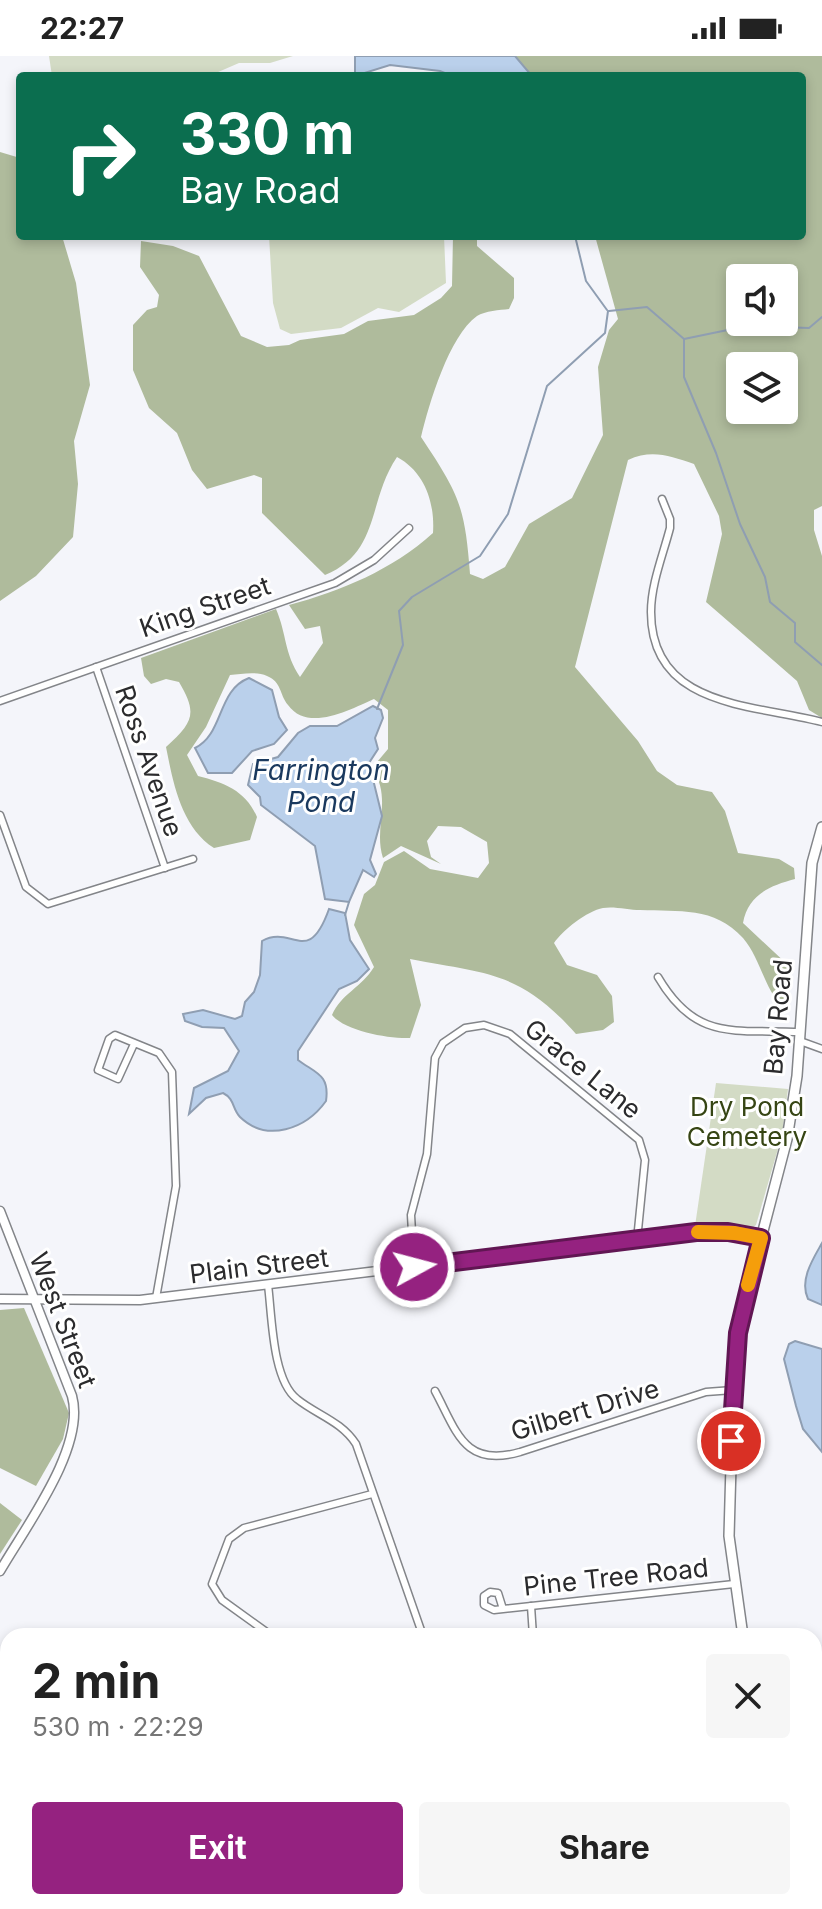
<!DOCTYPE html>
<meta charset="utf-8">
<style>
body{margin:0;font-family:Inter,sans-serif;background:#f6f6f6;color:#222;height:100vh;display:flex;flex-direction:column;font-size:30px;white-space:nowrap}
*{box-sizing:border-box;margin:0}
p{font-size:26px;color:#767676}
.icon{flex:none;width:44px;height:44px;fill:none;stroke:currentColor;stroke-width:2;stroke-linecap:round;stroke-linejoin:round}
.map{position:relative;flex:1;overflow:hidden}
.sheet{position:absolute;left:0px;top:1572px;width:822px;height:282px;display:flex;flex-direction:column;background:#fff;border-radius:24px 24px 0 0;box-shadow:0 4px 12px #0003}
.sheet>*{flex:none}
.top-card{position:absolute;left:16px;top:16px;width:790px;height:168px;border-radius:8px;box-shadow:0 4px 12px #0003;background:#0b6e4f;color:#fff;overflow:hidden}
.fabs{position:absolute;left:726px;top:208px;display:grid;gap:16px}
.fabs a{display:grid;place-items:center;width:72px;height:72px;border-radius:8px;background:#fff;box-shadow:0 4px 12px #0003;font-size:40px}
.pin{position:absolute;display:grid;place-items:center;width:68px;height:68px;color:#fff;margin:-34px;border:4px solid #fff;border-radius:50%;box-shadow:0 2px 8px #0007}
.me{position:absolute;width:88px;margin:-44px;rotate:83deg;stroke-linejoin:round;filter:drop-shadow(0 0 6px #0008)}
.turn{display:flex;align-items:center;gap:28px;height:168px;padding:0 32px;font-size:36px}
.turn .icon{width:104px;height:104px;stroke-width:2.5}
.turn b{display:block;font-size:56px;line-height:68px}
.round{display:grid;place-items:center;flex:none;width:84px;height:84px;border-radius:8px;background:#f6f6f6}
.summary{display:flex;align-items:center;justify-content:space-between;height:136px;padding:0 32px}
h1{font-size:48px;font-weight:700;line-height:60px}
.primary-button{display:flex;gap:16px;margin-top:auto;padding:16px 32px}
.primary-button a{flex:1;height:92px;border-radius:8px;background:#952280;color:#fff;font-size:32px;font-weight:700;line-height:92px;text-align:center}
.primary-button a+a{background:#f6f6f6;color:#222}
.status{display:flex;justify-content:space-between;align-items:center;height:56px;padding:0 40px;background:#fff;direction:ltr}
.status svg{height:22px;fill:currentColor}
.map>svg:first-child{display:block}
</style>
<div class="status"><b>22:27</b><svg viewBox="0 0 49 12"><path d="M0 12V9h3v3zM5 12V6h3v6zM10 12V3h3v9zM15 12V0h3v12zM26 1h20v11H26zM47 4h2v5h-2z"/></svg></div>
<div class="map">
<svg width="822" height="1853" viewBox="0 0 822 1853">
<rect width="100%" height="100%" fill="#f4f5fa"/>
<g fill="#d3dbc5">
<polygon points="49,0 293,0 270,7 239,7 209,20 52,20"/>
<polygon points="269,180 444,180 446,227 399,256 378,252 341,272 291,278 280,273 273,247"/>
<polygon points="716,1027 788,1033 782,1079 756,1169 752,1172 695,1170"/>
</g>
<g fill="#afbb9c" fill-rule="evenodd">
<path d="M514,0H822V450L814,454V474L822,500V662L809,654L797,625L706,546L722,478L719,460L694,408C670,400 652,393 628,404L575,611L638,685L657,715L677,729L712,736L725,755L738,797L779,803L794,812L795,823C769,830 748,839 743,867L789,910L791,931L783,951C764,933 761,903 743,882C714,850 679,856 640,854C629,854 614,850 603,852C587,855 563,874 554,887L567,909L597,919L612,940L614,966L603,974L576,978C520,915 488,918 410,903L421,949L410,982C389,983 345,975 332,959C341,938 362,931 374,911L354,869L364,838L375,829L384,806L404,795L430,813L478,822L489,807L487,786L461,771L438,770L427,785L431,801L441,808L401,790L383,802C373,771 393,743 372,712L388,693V654L374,643C351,653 308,677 288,649C279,638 282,626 267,620C257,615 241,618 230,619L206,671L187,699L198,720C225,727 246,735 257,761L250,784L214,792C181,771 173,726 166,691C193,666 198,658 179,626L166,623L151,628L144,620L141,602L276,553C287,579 284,597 300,621L323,587L320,570L305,573L289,549C341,535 392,514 433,477C435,447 425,416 397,401C367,445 381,496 325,519L262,457V422L254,419L207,433L192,414L177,377L149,352L133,314V269L147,254L157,251L159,239L140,211L141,185L173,190L199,200L241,280L267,291L289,289L300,284L344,278L368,265L414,259L441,242L452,230L453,180H477V190L514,222V242L509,253C500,254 485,255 477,260C449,280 429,348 421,381C459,438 465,450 470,518L483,523L505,511L529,468L572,442L603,379L598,311L609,274L618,263L595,180H802V20H530ZM740,222H784V266H740ZM740,310H784V354H740Z"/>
<polygon points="0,96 20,102 20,180 62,180 76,227 90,329 74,385 78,428 73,481 36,520 0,545"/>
<polygon points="24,1252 69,1357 63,1383 36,1430 0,1412 0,1254"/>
<polygon points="0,1447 22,1464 0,1498"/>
<polygon points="0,1698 8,1702 8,1762 0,1741"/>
<polygon points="8,1806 8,1846 357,1846 367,1853 0,1853 0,1807"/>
</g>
<g fill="#bad0eb" stroke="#8f9eb2" stroke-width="2">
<polygon points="355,0 515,0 532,20 452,20 440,15 390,9 355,20"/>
<path d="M249,622L272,634L279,661L287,674L274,688L252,695L232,717H208L195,692C224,678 217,634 249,622Z"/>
<polygon points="373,650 381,654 383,662 375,682 378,693 369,707 382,760 370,804 376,818 374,821 363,814 349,846 325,843 315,790 261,749 260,741 248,729 253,708 278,701 298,677 310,670 337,670"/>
<path d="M329,853L345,857L350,884L369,913L357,925L339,933L298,995V1004C315,1017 330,1018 326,1045C306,1073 267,1087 240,1061C232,1053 235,1043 223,1037L206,1042L189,1058L194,1032L228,1015L239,995L224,972L202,971L185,965L183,958L203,954L235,963L242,960L245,946L254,936L260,919L262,885C292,868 308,912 329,853Z"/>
<path d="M822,1187V1249L808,1243C799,1224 813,1203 822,1187Z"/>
<polygon points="795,1285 822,1293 822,1396 803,1373 796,1350 784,1303 789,1288"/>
</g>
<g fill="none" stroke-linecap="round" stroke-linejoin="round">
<g stroke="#8f9eb2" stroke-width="2">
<polyline points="575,180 586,225 607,254"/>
<polyline points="609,255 647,251 684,283 747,270 809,272 822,261"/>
<polyline points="684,283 684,321 716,397 740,468 765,521 770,546 795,567 795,586 822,609"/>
<polyline points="377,653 403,589 399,555 412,541 480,500 508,458 547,330 605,277 608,255"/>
<polyline points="345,859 349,846"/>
</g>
<defs>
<g id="minor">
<path d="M662,443L670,463V472C663,499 651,528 651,556C651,652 753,648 822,666"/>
<polyline points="96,611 165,812"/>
<polyline points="0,645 335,527 374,504 409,472"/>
<polyline points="0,759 26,831 48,848 193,803"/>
<path d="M658,921C696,986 734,973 800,976"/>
<polyline points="800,985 822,993"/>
<polyline points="134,988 118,1023 98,1014 109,983 115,979 159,997 172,1016 176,1130 156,1242"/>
<polyline points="414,1211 411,1159 427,1098 435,1002 443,987 465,972 484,969 510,978 639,1084 645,1104 637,1184"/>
<path d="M268,1229C272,1259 272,1324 297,1343C317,1359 341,1365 356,1388L423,1580"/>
<path d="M435,1335C457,1376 464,1412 520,1396L706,1336L733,1334"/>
<polyline points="531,1550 533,1580"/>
<polyline points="503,1553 498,1537 490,1536 484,1540 484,1549 494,1554 734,1528"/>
<polyline points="272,1580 222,1544 212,1528 229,1483 244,1472 372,1438"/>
<polyline points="0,1642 8,1646"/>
<polyline points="814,1648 822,1648"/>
<polyline points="814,1829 822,1827"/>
<polyline points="449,1846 458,1853"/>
<polyline points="627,1853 630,1846"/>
</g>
<g id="tertiary">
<path d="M0,1155L72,1340C86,1391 26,1470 0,1515"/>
<polyline points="0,1243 140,1244 696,1176 735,1177 761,1182"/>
</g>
<g id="secondary">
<polyline points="743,1580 729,1480 734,1304 741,1259 787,1083 797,1020 812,807 822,771"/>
<polyline points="747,1853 748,1846"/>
</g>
</defs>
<use href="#minor" stroke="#838589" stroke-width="9"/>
<use href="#tertiary" stroke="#838589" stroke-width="11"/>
<use href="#secondary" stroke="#838589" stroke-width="12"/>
<use href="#minor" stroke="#fff" stroke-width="6"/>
<use href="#tertiary" stroke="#fff" stroke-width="8"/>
<use href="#secondary" stroke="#fff" stroke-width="9"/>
</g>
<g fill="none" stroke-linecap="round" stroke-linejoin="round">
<defs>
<polyline id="route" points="414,1211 696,1176 728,1176 761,1182 738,1277 731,1385"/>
</defs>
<use href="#route" stroke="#611653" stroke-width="20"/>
<use href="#route" stroke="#952280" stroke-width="14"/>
<polyline stroke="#f59e0b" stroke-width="14" points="698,1176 735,1177 761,1182 748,1229"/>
</g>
<g text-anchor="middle" stroke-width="6" stroke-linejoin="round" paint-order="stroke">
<g font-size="26" fill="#2b2b2d" stroke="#fff">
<text transform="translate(205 551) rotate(-19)" y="9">King Street</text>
<text transform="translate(149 705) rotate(71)" y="9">Ross Avenue</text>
<text transform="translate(778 961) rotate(-85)" y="9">Bay Road</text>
<text transform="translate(583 1013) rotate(39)" y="9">Grace Lane</text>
<text transform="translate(259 1210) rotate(-7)" y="9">Plain Street</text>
<text transform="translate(63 1264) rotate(69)" y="9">West Street</text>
<text transform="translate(585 1354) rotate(-17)" y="9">Gilbert Drive</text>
<text transform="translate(616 1521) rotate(-6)" y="9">Pine Tree Road</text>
</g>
<g font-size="26" fill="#364514" stroke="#fff">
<text x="747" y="1060">Dry Pond<tspan x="747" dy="30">Cemetery</tspan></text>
</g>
<g font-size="28" font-style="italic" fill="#1a395e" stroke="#fff">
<text x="321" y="724">Farrington<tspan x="321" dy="32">Pond</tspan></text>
</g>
</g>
</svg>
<div class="fabs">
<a><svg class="icon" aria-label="sound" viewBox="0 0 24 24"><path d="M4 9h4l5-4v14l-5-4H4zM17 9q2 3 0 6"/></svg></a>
<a><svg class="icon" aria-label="layers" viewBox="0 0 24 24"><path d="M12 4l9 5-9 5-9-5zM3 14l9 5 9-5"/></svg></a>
</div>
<div class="pin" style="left:731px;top:1385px;background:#d93025"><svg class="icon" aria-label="arrive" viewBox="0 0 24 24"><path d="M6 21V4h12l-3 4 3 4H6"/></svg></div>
<svg class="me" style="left:414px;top:1211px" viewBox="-20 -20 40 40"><circle r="17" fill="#952280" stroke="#fff" stroke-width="3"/><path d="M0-11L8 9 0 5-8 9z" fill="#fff"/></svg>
<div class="top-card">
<div class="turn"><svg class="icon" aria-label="right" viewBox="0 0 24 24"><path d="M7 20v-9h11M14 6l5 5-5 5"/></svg><div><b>330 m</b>Bay Road</div></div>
</div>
<section class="sheet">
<div class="summary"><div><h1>2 min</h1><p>530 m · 22:29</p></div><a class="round"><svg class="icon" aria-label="close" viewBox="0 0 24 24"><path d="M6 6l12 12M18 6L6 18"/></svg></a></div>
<div class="primary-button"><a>Exit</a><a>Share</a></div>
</section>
</div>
